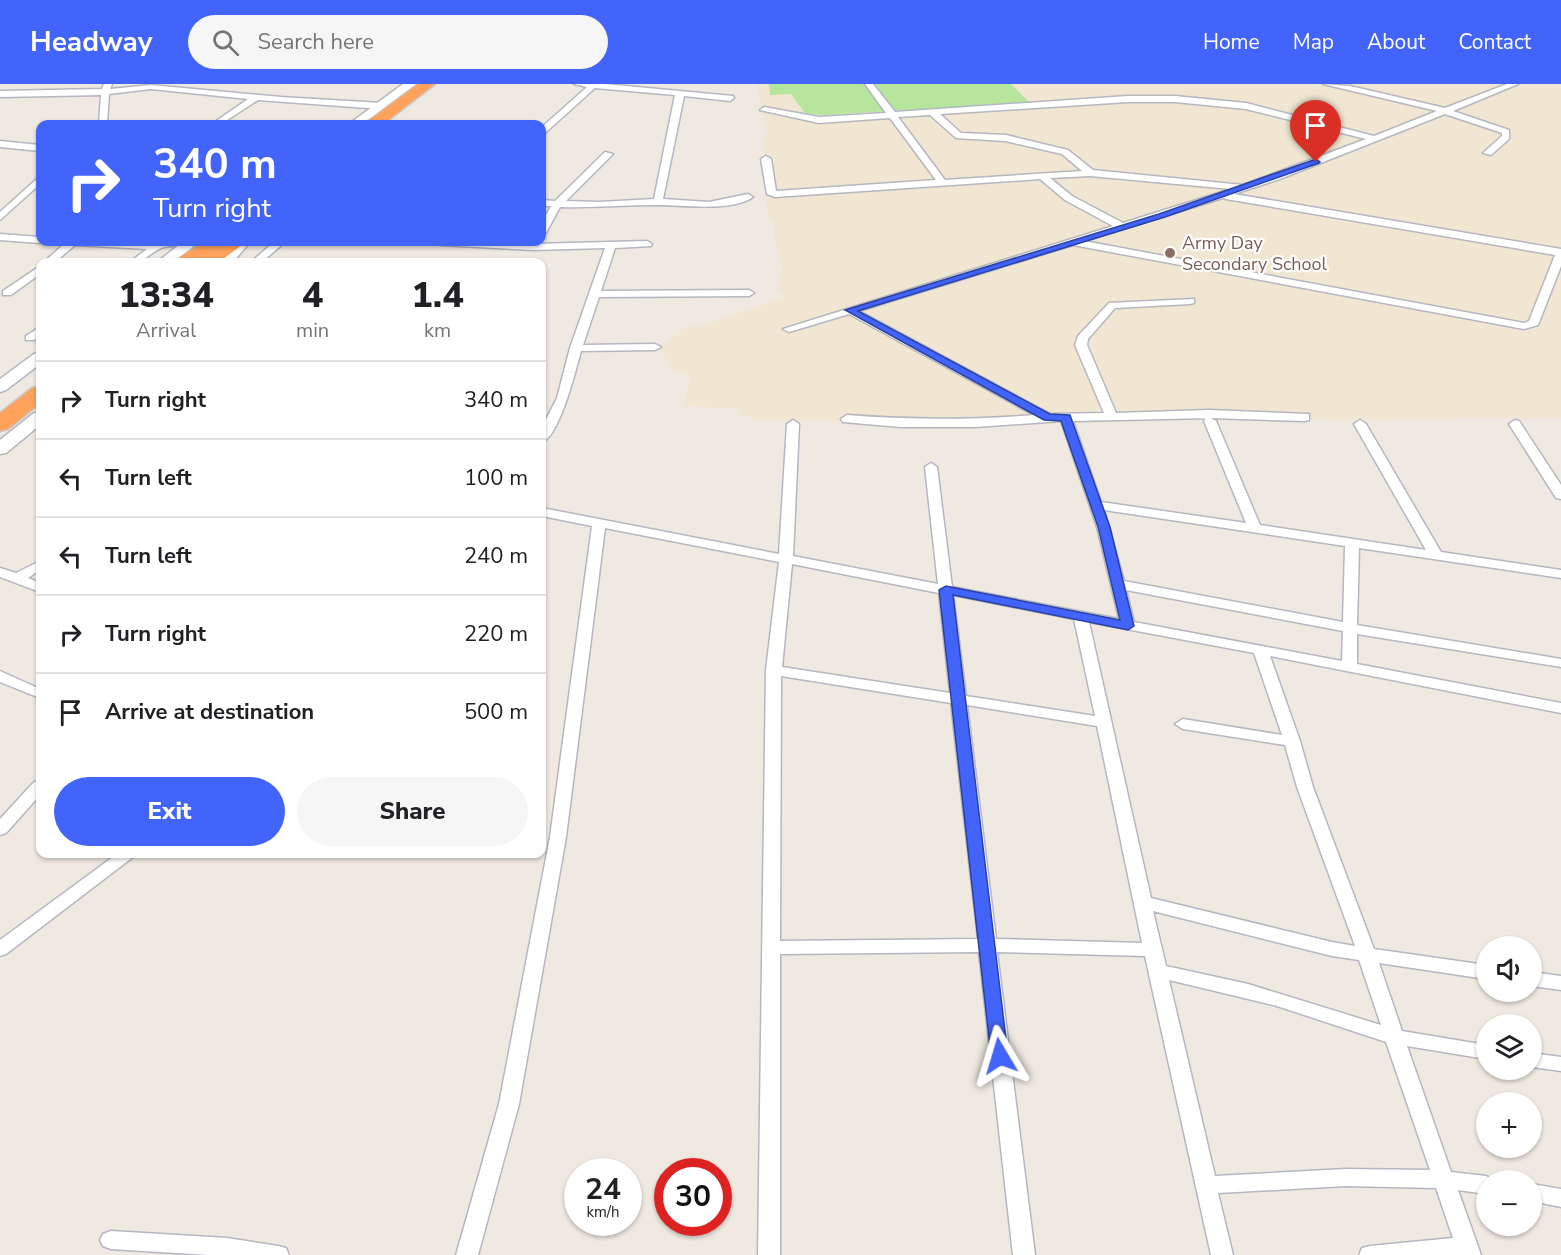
<!DOCTYPE html>
<meta charset="utf-8">
<style>
body{margin:0;font-family:"Nunito Sans",sans-serif;background:#f6f6f6;color:#202124;height:100vh;display:flex;flex-direction:column;font-size:22px;white-space:nowrap}
*{box-sizing:border-box;margin:0}
p{font-size:20px;color:#757577}
.icon{flex:none;width:33px;height:33px;fill:none;stroke:currentColor;stroke-width:2;stroke-linecap:round;stroke-linejoin:round}
.map{position:relative;flex:1;overflow:hidden}
.side{position:absolute;left:36px;top:174px;width:510px;height:600px;display:flex;flex-direction:column;background:#fff;border-radius:12px;box-shadow:0 2px 4px #0004}
.side>*{flex:none}
.hud{position:absolute;left:36px;top:36px;width:510px;height:126px;border-radius:12px;box-shadow:0 2px 4px #0004;background:#4264fb;color:#fff;overflow:hidden}
.controls{position:absolute;left:1476px;top:852px;display:grid;gap:12px}
.controls a{display:grid;place-items:center;width:66px;height:66px;border-radius:50%;background:#fff;box-shadow:0 2px 4px #0004;font-size:30px}
.speed{position:absolute;left:564px;top:1074px;display:flex;gap:12px;font-size:30px;font-weight:700;text-align:center}
.speed>*{display:grid;place-content:center;width:78px;height:78px;border-radius:50%;background:#fff;box-shadow:0 2px 4px #0004;line-height:1}
.speed small{font-size:15px;font-weight:400}
.speed .limit{border:9px solid #d22;background:#fff;color:#111}
.pin{position:absolute;display:grid;place-items:center;width:51px;height:51px;color:#fff;margin:-62px -26px;border-radius:50% 50% 50% 0;rotate:-45deg;box-shadow:0 0 6px #0007}
.pin .icon{rotate:45deg}
.me{position:absolute;width:66px;margin:-33px;rotate:353deg;stroke-linejoin:round;filter:drop-shadow(0 0 4px #0008)}
.turn{display:flex;align-items:center;gap:21px;height:126px;padding:0 18px;font-size:27px}
.turn .icon{width:78px;height:78px;stroke-width:2.5}
.turn b{display:block;font-size:42px;line-height:51px}
.eta{display:flex;justify-content:space-evenly;align-items:center;height:102px;text-align:center}
.eta b{font-size:36px;font-weight:800;line-height:42px}
.action{display:flex;gap:12px;margin-top:auto;padding:12px 18px}
.action a{flex:1;height:69px;border-radius:36px;background:#4264fb;color:#fff;font-size:24px;font-weight:800;line-height:69px;text-align:center}
.action a+a{background:#f6f6f6;color:#202124}
ul{padding:0;list-style:none}
li{display:flex;align-items:center;gap:18px;height:78px;padding:0 18px;border-top:2px solid #e0e0e0}
li div{flex:1}
li b{display:block;font-size:22px}
li em{font-style:normal}
header{display:flex;align-items:center;gap:36px;box-sizing:border-box;height:84px;padding:0 30px;background:#4264fb;color:#fff}
header strong{font-size:28px}
nav{display:flex;gap:33px;margin-inline-start:auto;font-size:21px}
.search{width:420px;height:54px;background:#f6f6f6;display:flex;align-items:center;gap:15px;box-sizing:border-box;padding:0 21px;border-radius:33px;color:#757577;font-size:22px}
.map>svg:first-child{display:block}
</style>
<header>
<strong>Headway</strong>
<div class="search"><svg class="icon" aria-label="search" viewBox="0 0 24 24"><circle cx="10" cy="10" r="6"/><path d="M15 15l6 6"/></svg>Search here</div>
<nav><a>Home</a><a>Map</a><a>About</a><a>Contact</a></nav>
</header>
<div class="map">
<svg width="1561" height="1171" viewBox="0 0 1561 1171">
<rect width="100%" height="100%" fill="#efe9e1"/>
<polygon fill="#f0e6d1" points="756,0 1561,0 1561,334 1157,337 924,343 835,337 758,336 740,330 741,325 683,322 690,298 688,291 675,288 660,265 663,261 686,244 711,239 785,213 778,207 782,186 780,174 776,165 773,134 768,134 766,111 764,52 768,44 763,36"/>
<polygon fill="#b6e59e" points="769,0 1011,0 1030,19 822,31 805,29 791,10 770,11"/>
<g fill="none" stroke-linecap="round" stroke-linejoin="round">
<defs>
<g id="street">
<polygon points="104,0 112,0 110,5 151,1 281,13 381,19 385,22 381,25 258,16 221,40 212,40 248,15 151,5 109,10 107,40 99,40 101,11 0,13 0,7 102,5"/>
<path d="M574,0H605L733,12L734,14L730,17L684,12L663,115L709,118L748,110L753,113C732,128 683,121 658,121C625,121 593,124 560,123L546,149L542,150V139L551,122H542V116L555,117L605,68L613,70L566,117L600,118L654,115L675,11L595,4L545,49L542,50V43L587,3Z"/>
<path d="M865,0H873L895,28L1128,12H1175L1246,19L1374,52L1437,27L1323,0L1350,2L1445,24L1507,0H1518L1453,27L1509,46V55L1491,71L1483,69L1502,52V49L1445,30L1280,95L1234,110L1561,165V182L1538,241L1524,245L1073,161L859,227L1050,330L1104,329L1075,261L1078,252L1109,219L1194,215V219L1190,220L1115,224L1088,255L1087,261L1116,329L1209,326L1309,330V336L1305,337L1211,334L1216,337L1260,441L1426,466L1354,340L1360,336L1366,340L1441,468L1561,486V494L1359,464L1357,541L1561,575V583L1357,550V580L1561,619V629L1270,572L1300,657L1313,703L1374,865L1486,881V895L1379,879L1402,947L1486,961V975L1407,962L1451,1088L1486,1092L1494,1096H1486V1110L1458,1106L1481,1171H1359L1362,1164L1370,1162L1453,1154L1436,1104L1346,1102L1218,1109L1233,1171H1211L1145,872L997,868L1035,1171H1013L979,868L780,870V1171H758L766,586L779,478L605,444L566,753L519,1020L478,1171H456L499,1020L550,753L592,442L542,432V424L779,470L787,340L793,336L799,340L793,472L938,500L925,383L931,379L937,383L952,503L1119,535L1097,443L1061,337L975,343H901L843,338L841,335L847,331C910,336 971,336 1034,331L849,230L789,248L783,245L1113,142L1065,116L1040,95L775,113L767,110L761,75L766,72L771,75L776,107L936,96L890,34L819,39L760,26L764,23L819,33L886,29ZM1128,18H1175L1246,25L1366,55L1243,101L1093,86L1068,66L1006,51L961,49L940,30ZM930,31L956,54L1005,57L1062,70L1082,87L945,96L898,33ZM1090,92L1231,105L1123,139L1072,112L1050,94ZM1223,114L1226,115L1555,171L1529,237L1524,239L1084,157ZM1206,334L1204,337L1246,439L1101,418L1073,337L1209,334ZM1104,426L1345,462L1343,538L1124,497ZM792,480L939,509L950,609L782,583ZM1126,506L1343,547L1342,577L1134,538ZM953,511L1074,535L1095,632L966,612ZM1089,538L1254,569L1282,651L1183,635L1175,640L1183,645L1285,661L1297,703L1355,862L1332,858L1151,814ZM781,592L951,619L978,855L780,857ZM967,621L1097,642L1142,859L996,855ZM1153,827L1332,872L1359,876L1381,941L1248,900L1166,882ZM1169,896L1277,922L1386,958L1430,1086L1346,1085L1215,1092Z"/>
<polygon points="0,57 40,61 40,67 0,63"/>
<polygon points="40,92 40,100 0,136 0,128"/>
<polygon points="0,150 40,153 40,158 44,158 40,159 0,156"/>
<path d="M647,157L652,160L651,162L615,164L601,207L749,206L754,209L749,212L599,213L583,261L655,260L661,263L655,266L581,267C576,285 559,354 542,358V343L557,314L570,264L605,164L533,166L440,161L435,158L533,160Z"/>
<path d="M62,158H187C180,163 172,161 164,163C150,167 145,180 130,178L147,165L75,161L55,178H44L64,160Z"/>
<polygon points="274,158 285,158 262,178 251,178"/>
<polygon points="40,182 40,190 11,211 3,211 3,207"/>
<polygon points="40,243 40,251 34,256 26,256 26,252"/>
<polygon points="1515,336 1519,337 1561,401 1561,415 1556,414 1509,340"/>
<polygon points="40,477 40,486 28,494 40,499 40,508 0,493 0,484 16,489"/>
<polygon points="0,587 40,605 40,614 0,598"/>
<polygon points="40,697 40,711 6,749 0,751 0,735 34,698"/>
<polygon points="117,770 137,770 6,870 0,872 0,856"/>
<polygon points="1532,888 1561,892 1561,906 1532,902"/>
<polygon points="1532,969 1561,973 1561,987 1532,983"/>
<polygon points="1532,1100 1561,1105 1561,1123 1532,1117"/>
<polygon points="111,1147 227,1154 278,1162 286,1164 289,1171 208,1171 111,1165 103,1162 100,1156 103,1150"/>
</g>
<g id="secondary">
<polygon points="403,0 416,0 362,40 349,40"/>
<polygon points="183,158 199,158 173,178 157,178"/>
<polygon points="236,158 250,158 233,178 219,178"/>
<polygon points="40,268 40,280 6,306 0,308 0,295 34,270"/>
<polygon points="40,328 40,341 6,369 0,370 0,356 34,329"/>
</g>
<g id="highway">
<polygon points="418,0 435,0 383,40 367,40 368,37"/>
<polygon points="204,158 246,158 219,178 176,178 178,174"/>
<polygon points="40,303 40,319 8,345 0,347 0,329 32,304"/>
</g>
</defs>
<use href="#street" stroke="#b4b7c1" stroke-width="3"/>
<use href="#secondary" stroke="#b4b7c1" stroke-width="3"/>
<use href="#highway" stroke="#c9c9c9" stroke-width="3"/>
<use href="#street" fill="#fff" fill-rule="evenodd"/>
<use href="#secondary" fill="#fff" fill-rule="evenodd"/>
<use href="#highway" fill="#ffa35c" fill-rule="evenodd"/>
</g>
<polygon fill="#4264fb" stroke="#2b41a3" stroke-width="1.5" points="1316,75 1320,78 1319,79 1165,133 858,227 1050,330 1070,331 1110,443 1134,542 1128,546 953,511 1008,972 1006,977 1000,979 993,977 991,972 939,506 946,502 1120,536 1098,443 1061,337 1044,336 845,226 1159,130"/>
<circle fill="#8d6e63" stroke="#fff" stroke-width="2" cx="1170" cy="169" r="6"/>
<g text-anchor="middle" stroke-width="4.5" stroke-linejoin="round" paint-order="stroke">
<g font-size="18" fill="#785e54" stroke="#fff" text-anchor="start">
<text x="1182" y="165">Army Day<tspan x="1182" dy="21">Secondary School</tspan></text>
</g>
</g>
</svg>
<div class="controls">
<a><svg class="icon" aria-label="sound" viewBox="0 0 24 24"><path d="M4 9h4l5-4v14l-5-4H4zM17 9q2 3 0 6"/></svg></a>
<a><svg class="icon" aria-label="layers" viewBox="0 0 24 24"><path d="M12 4l9 5-9 5-9-5zM3 14l9 5 9-5"/></svg></a>
<a>+</a>
<a>−</a>
</div>
<div class="speed"><div>24<small>km/h</small></div><div class="limit">30</div></div>
<div class="pin" style="left:1316px;top:78px;background:#d93025"><svg class="icon" aria-label="arrive" viewBox="0 0 24 24"><path d="M6 21V4h12l-3 4 3 4H6"/></svg></div>
<svg class="me" style="left:1000px;top:972px" viewBox="-20 -20 40 40"><path d="M0-17L14 15 0 8-14 15z" fill="#4264fb" stroke="#fff" stroke-width="4"/></svg>
<div class="hud">
<div class="turn"><svg class="icon" aria-label="right" viewBox="0 0 24 24"><path d="M7 20v-9h11M14 6l5 5-5 5"/></svg><div><b>340 m</b>Turn right</div></div>
</div>
<section class="side">
<div class="eta">
<div><b>13:34</b><p>Arrival</p></div>
<div><b>4</b><p>min</p></div>
<div><b>1.4</b><p>km</p></div>
</div>
<ul>
<li><svg class="icon" aria-label="right" viewBox="0 0 24 24"><path d="M7 20v-9h11M14 6l5 5-5 5"/></svg><div><b>Turn right</b></div><em>340 m</em></li>
<li><svg class="icon" aria-label="left" viewBox="0 0 24 24"><path d="M17 20v-9H6M10 6l-5 5 5 5"/></svg><div><b>Turn left</b></div><em>100 m</em></li>
<li><svg class="icon" aria-label="left" viewBox="0 0 24 24"><path d="M17 20v-9H6M10 6l-5 5 5 5"/></svg><div><b>Turn left</b></div><em>240 m</em></li>
<li><svg class="icon" aria-label="right" viewBox="0 0 24 24"><path d="M7 20v-9h11M14 6l5 5-5 5"/></svg><div><b>Turn right</b></div><em>220 m</em></li>
<li><svg class="icon" aria-label="arrive" viewBox="0 0 24 24"><path d="M6 21V4h12l-3 4 3 4H6"/></svg><div><b>Arrive at destination</b></div><em>500 m</em></li>
</ul>
<div class="action"><a>Exit</a><a>Share</a></div>
</section>
</div>
